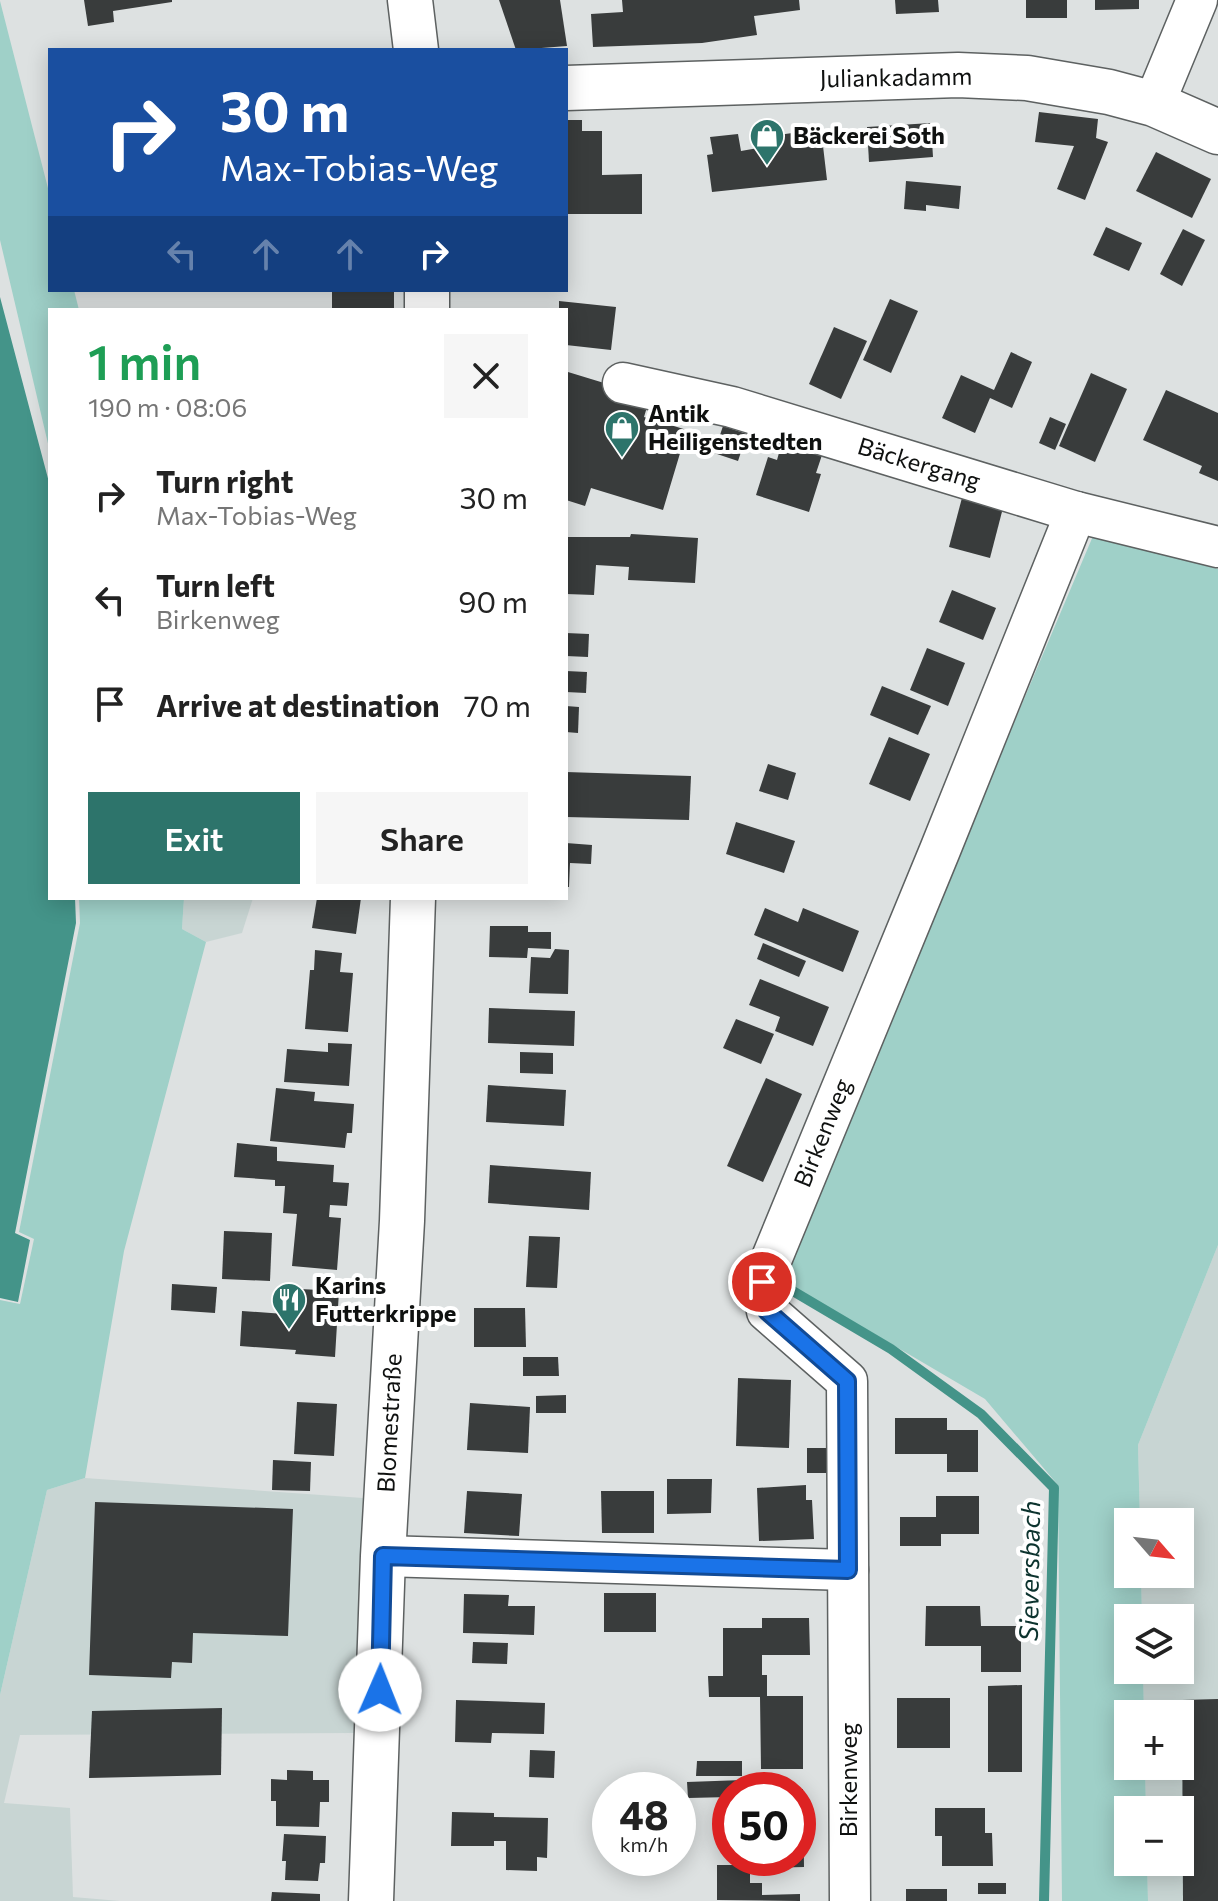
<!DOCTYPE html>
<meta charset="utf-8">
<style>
body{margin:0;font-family:Commissioner,sans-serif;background:#f6f6f6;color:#222;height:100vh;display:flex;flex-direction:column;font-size:30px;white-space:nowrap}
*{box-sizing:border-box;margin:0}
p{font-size:26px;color:#767676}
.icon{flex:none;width:44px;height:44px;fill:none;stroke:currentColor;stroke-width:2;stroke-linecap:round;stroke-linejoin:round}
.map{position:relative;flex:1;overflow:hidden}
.panel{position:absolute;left:48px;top:308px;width:520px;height:592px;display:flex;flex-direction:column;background:#fff;border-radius:0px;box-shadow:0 4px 20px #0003}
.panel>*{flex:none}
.banner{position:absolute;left:48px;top:48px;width:520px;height:244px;border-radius:0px;box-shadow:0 4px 20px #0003;background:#1a4fa0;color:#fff;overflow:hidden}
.needle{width:52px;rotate:118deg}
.tools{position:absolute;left:1114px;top:1508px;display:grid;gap:16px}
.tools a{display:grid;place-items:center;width:80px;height:80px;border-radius:0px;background:#fff;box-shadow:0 4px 20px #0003;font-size:40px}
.speed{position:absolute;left:592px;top:1772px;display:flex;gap:16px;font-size:40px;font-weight:700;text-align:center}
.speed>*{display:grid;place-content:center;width:104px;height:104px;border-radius:50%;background:#fff;box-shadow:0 4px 20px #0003;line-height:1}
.speed small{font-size:20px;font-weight:400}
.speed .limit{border:12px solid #d22;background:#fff;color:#111}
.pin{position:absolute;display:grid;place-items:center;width:68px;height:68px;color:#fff;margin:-34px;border:4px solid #fff;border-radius:50%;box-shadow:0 2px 8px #0007}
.me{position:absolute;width:88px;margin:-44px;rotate:1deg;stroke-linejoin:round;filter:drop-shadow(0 0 6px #0008)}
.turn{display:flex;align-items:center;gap:28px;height:168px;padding:0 40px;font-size:36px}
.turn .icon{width:104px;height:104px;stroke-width:2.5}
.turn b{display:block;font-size:56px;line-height:68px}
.lanes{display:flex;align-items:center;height:76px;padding:0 40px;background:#0003;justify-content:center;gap:40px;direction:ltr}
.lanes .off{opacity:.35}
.round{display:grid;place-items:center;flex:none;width:84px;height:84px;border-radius:0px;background:#f6f6f6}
.summary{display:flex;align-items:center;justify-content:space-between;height:136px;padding:0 40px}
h1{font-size:48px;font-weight:600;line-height:60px;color:#1e9e55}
.action{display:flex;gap:16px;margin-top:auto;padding:16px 40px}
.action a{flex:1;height:92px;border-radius:0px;background:#2d746b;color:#fff;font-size:32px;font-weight:600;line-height:92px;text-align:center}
.action a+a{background:#f6f6f6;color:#222}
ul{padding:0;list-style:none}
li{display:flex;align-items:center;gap:24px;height:104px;padding:0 40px}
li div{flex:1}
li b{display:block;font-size:30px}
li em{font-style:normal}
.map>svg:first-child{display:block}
</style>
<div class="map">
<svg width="1218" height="1901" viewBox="0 0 1218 1901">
<rect width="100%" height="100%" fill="#dde1e1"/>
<g fill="#c8d5d3">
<polygon points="184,898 253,898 242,933 206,942 182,929"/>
<polygon points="1218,1245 1218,1901 1148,1901 1147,1862 1180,1862 1180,1810 1146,1810 1145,1766 1180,1766 1180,1714 1144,1714 1143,1670 1180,1670 1180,1618 1142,1618 1141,1574 1180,1574 1180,1522 1140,1522 1138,1445"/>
<polygon points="85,1478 363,1498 355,1733 20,1735 4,1803 70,1808 73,1897 120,1901 0,1901 0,1695 47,1490"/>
</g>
<g fill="#9fd0c8">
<polygon points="0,1 50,196 50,290 74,290 79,310 50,310 50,452 0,240"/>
<polygon points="1093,536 1218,569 1218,1245 1138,1445 1140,1522 1128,1522 1128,1574 1141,1574 1142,1618 1128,1618 1128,1670 1143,1670 1144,1714 1128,1714 1128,1766 1145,1766 1146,1810 1128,1810 1128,1862 1147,1862 1148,1901 1062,1901 1058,1485 985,1399 779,1278"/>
<polygon points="79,898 184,898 182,929 206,942 124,1251 85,1478 47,1490 0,1695 0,1300 20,1304 34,1239 19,1232 80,923"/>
</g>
<polygon fill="#449489" points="0,297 50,486 50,898 75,898 76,923 15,1233 30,1240 18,1302 0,1298"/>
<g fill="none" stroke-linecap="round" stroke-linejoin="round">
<polyline stroke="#449489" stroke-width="10" points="781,1284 891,1349 981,1414 1054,1488 1044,1901"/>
</g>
<g fill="#393c3c">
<polygon points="84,0 172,0 172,2 113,11 114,22 88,26"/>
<polygon points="499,0 560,0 567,46 516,50"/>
<polygon points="622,0 799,0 800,10 754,16 757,35 702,43 593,47 591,14 623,12"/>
<polygon points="895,0 938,0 939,12 896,14"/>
<rect x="1026" y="0" width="41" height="18"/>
<polygon points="1095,0 1139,0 1139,9 1095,10"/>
<polygon points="1039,112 1098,119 1096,138 1108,142 1085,200 1057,189 1074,146 1035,142"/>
<polygon points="566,120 582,120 582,131 602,131 602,175 642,174 642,214 566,214"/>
<polygon points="931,123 933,157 869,162 867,127"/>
<polygon points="821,129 827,180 712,192 707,155 713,154 710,137 738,134 741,151 758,148 757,138"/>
<polygon points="1156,152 1211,179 1192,218 1136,191"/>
<polygon points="906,181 961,186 959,209 926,205 926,211 904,209"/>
<polygon points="1106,227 1142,243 1129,271 1093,255"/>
<polygon points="1183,229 1205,240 1182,286 1160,274"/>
<rect x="332" y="290" width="62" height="20"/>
<polygon points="890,299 918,311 891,373 863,360"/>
<polygon points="559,301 616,307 611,350 566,345 566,310 559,310"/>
<polygon points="834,327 867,341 841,399 809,384"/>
<polygon points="1011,352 1032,362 1012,408 990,398 975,433 942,418 961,375 994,390"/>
<polygon points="568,372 650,397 644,417 687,430 663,510 591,488 585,506 566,500 566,380"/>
<polygon points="1091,373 1127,389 1095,462 1059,446"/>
<polygon points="1166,390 1218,413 1218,481 1199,473 1202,466 1143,440"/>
<polygon points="1050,417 1066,424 1055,450 1039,443"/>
<polygon points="723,426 747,434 738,461 714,453"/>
<polygon points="782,442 822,455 816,473 821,474 809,512 756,495 768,457 777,460"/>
<polygon points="963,494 1004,504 990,558 949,547"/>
<polygon points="631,534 698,538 695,583 628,580 629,567 596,565 594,595 566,594 566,537 630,537"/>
<polygon points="952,590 996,608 983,640 939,622"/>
<polygon points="566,633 589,634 588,657 566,656"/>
<polygon points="927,648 965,663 948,706 910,690"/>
<polygon points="566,671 587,672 586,693 566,692"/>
<polygon points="882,686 931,706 918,735 870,715"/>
<polygon points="566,706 579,707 578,733 566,732"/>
<polygon points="889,737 930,754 910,801 869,784"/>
<polygon points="768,764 796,773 788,800 759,791"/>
<polygon points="566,772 691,776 689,820 566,817"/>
<polygon points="736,822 795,841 784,873 726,854"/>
<polygon points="566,843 592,845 591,864 570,863 569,887 566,887"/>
<polygon points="317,898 361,898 356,934 312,928"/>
<polygon points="765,908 798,922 803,908 859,931 843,972 754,935"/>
<polygon points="490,926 528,926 528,932 551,932 551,949 528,948 527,958 489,957"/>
<polygon points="763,943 806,961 799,977 757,959"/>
<polygon points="555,949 569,950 568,994 529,993 531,957 550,958"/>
<polygon points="315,950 342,953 340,972 353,973 348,1032 305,1029 310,970 314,970"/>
<polygon points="760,979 829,1007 813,1046 775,1031 780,1017 749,1005"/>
<polygon points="489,1008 575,1011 574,1046 488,1043"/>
<polygon points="736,1019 774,1034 761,1064 723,1048"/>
<polygon points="328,1043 352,1044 349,1086 284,1082 287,1049 328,1052"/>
<polygon points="520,1052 553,1053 553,1074 520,1073"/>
<polygon points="766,1078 802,1094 763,1182 727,1166"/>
<polygon points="488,1085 566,1090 564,1126 486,1122"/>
<polygon points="276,1088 315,1092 314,1101 354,1104 352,1133 347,1133 345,1148 270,1141"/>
<polygon points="237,1143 277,1147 277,1161 334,1165 333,1182 349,1183 347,1206 330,1205 329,1217 341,1218 337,1270 292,1266 297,1214 283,1213 285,1186 275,1186 275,1180 234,1177"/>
<polygon points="490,1165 591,1172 589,1210 488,1203"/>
<polygon points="224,1231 272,1233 270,1281 222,1279"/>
<polygon points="529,1236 560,1237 557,1288 526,1287"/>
<polygon points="172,1284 217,1287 215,1313 171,1310"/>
<polygon points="300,1289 339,1291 335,1357 295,1354 296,1350 240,1346 242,1311 298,1315"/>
<polygon points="474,1308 525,1308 526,1347 474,1347"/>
<polygon points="523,1357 558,1357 559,1376 523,1376"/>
<polygon points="738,1378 791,1380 789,1448 736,1446"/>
<polygon points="566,1395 566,1413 536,1413 536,1396"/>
<polygon points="297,1402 337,1404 334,1456 294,1454"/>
<polygon points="470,1403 530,1407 528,1453 467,1450"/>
<polygon points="895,1418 947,1418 947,1430 978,1430 978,1472 947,1472 947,1454 895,1454"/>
<polygon points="807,1448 831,1448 830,1473 807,1473"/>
<polygon points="273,1460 311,1462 310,1491 272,1490"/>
<polygon points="667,1479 712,1479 711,1513 667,1514"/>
<polygon points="806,1485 806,1500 812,1500 814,1539 759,1541 757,1488"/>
<polygon points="467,1491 522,1494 519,1536 464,1533"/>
<polygon points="601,1491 654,1491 654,1533 602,1533"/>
<polygon points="936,1496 979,1496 979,1534 941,1534 941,1546 900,1546 900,1517 936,1517"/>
<polygon points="95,1502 293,1509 288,1636 193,1633 192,1663 172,1662 171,1678 89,1675"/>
<rect x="604" y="1593" width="52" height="39"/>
<polygon points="464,1594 509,1595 508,1606 535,1606 534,1635 463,1633"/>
<polygon points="926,1606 980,1606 981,1626 1021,1626 1021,1672 981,1672 981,1646 925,1646"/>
<polygon points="762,1618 809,1618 810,1655 762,1655 762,1675 767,1675 767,1696 803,1696 803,1769 761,1769 760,1697 709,1697 708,1676 723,1676 723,1628 762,1628"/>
<polygon points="473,1642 508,1643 507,1664 472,1663"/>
<polygon points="1022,1685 1022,1772 988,1772 988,1686"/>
<rect x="897" y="1698" width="53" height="50"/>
<polygon points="1218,1699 1218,1901 1183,1901 1182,1700"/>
<polygon points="456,1700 545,1703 544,1734 492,1733 491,1743 455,1742"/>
<polygon points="222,1708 221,1775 89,1778 92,1711"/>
<polygon points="530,1750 555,1751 554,1778 529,1777"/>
<polygon points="697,1761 742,1761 742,1776 696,1776"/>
<polygon points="287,1770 313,1771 313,1780 329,1780 329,1802 320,1802 319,1827 276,1826 276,1801 271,1801 271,1779 287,1780"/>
<polygon points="743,1780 744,1790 730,1790 730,1797 688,1798 687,1782"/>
<polygon points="798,1789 803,1789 804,1867 759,1868 758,1858 798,1858"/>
<polygon points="935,1808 985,1808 985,1833 992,1833 993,1866 942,1866 942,1836 935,1836"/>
<polygon points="452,1812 494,1813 494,1817 548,1818 547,1858 537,1857 537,1871 506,1870 506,1841 494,1841 494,1846 451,1846"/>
<polygon points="284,1834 326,1836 325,1863 320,1863 318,1881 285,1880 286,1861 282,1861"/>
<polygon points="717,1865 750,1865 750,1883 762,1883 762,1895 800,1894 800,1901 717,1900"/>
<rect x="978" y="1883" width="28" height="11"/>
<rect x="906" y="1889" width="41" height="12"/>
<polygon points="272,1892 320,1894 320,1901 271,1901"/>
</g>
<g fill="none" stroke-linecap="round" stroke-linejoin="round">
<defs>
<g id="street">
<polyline points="1154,104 1197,0"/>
<polyline points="623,383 732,407 1076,512"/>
<polyline points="383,1556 848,1570"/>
<polyline points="850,1901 847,1381 767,1311 762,1282 940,850 1076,512 1218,547"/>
</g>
<g id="secondary">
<polyline points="410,0 416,50"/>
<polyline points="566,88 958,75 1027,78 1109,92 1154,104 1218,132"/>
<polyline points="427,310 427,290"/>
<polyline points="371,1901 383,1556 402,1221 413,898"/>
</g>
</defs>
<use href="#street" stroke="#5d6161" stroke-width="43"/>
<use href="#secondary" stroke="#5d6161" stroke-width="47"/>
<use href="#street" stroke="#fff" stroke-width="40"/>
<use href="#secondary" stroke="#fff" stroke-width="44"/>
</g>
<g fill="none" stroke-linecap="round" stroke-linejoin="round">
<defs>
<polyline id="route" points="380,1690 383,1556 848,1570 847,1381 767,1311 762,1282"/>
</defs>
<use href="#route" stroke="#114b97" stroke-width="20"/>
<use href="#route" stroke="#1a73e8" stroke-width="14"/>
</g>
<defs>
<symbol id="shop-pin" viewBox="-11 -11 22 30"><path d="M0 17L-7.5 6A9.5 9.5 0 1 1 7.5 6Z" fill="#2d746b" stroke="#fff"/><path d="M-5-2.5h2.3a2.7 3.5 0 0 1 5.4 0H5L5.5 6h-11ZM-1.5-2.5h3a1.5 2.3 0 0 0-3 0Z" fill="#fff"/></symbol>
<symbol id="restaurant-pin" viewBox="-11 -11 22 30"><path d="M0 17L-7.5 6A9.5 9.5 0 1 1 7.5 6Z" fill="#2d746b" stroke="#fff"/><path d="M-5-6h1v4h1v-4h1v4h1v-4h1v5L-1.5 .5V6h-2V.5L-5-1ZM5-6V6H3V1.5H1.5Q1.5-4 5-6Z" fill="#fff"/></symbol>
</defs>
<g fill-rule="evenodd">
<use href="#shop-pin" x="747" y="116" width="40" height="54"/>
<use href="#shop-pin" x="602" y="408" width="40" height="54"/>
<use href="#restaurant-pin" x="269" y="1280" width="40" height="54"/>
</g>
<g text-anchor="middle" stroke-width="8" stroke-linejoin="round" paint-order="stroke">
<g font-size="24" fill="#0f1110" stroke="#fff">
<text transform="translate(896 78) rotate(-1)" y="8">Juliankadamm</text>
<text transform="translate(919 464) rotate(17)" y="8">Bäckergang</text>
<text transform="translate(823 1133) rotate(-68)" y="8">Birkenweg</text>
<text transform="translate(390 1423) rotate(-87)" y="8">Blomestraße</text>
<text transform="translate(849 1780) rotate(-90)" y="8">Birkenweg</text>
</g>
<g font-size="24" font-weight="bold" fill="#0f1110" stroke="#fff" text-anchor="start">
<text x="793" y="144">Bäckerei Soth</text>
<text x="648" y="422">Antik<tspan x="648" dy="28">Heiligenstedten</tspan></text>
<text x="315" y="1294">Karins<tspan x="315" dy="28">Futterkrippe</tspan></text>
</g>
<g font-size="26" font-style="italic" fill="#0c332e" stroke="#fff">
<text transform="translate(1030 1571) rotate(-89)" y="9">Sieversbach</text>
</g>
</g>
</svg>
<div class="tools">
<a><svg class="needle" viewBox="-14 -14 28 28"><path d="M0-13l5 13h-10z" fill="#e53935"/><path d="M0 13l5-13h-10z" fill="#767676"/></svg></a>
<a><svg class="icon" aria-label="layers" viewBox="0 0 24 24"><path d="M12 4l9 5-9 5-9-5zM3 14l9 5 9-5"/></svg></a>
<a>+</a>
<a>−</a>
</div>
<div class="speed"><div>48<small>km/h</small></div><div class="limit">50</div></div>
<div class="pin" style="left:762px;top:1282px;background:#d93025"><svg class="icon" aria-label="arrive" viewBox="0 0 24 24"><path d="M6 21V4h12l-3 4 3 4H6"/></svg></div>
<svg class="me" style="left:380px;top:1690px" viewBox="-20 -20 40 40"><circle r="19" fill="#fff"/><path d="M0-13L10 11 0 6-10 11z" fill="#1a73e8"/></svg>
<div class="banner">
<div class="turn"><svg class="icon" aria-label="right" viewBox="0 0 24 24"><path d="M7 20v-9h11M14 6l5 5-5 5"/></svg><div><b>30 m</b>Max-Tobias-Weg</div></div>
<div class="lanes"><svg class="icon off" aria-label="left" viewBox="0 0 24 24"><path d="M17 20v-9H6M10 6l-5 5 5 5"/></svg><svg class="icon off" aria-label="ahead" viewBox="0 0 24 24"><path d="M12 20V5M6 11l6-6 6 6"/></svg><svg class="icon off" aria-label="ahead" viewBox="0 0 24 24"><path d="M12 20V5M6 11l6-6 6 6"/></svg><svg class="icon" aria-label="right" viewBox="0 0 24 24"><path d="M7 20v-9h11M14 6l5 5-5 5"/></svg></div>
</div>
<section class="panel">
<div class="summary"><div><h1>1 min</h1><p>190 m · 08:06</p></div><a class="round"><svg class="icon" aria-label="close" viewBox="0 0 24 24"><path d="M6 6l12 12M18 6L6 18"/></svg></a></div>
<ul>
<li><svg class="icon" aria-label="right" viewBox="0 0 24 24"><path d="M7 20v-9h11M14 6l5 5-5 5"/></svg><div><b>Turn right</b><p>Max-Tobias-Weg</p></div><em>30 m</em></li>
<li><svg class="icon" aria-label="left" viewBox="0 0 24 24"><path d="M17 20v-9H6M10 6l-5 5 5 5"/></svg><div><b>Turn left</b><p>Birkenweg</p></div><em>90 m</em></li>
<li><svg class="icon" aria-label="arrive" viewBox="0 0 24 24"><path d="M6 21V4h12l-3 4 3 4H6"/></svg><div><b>Arrive at destination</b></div><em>70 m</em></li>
</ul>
<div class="action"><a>Exit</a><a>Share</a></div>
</section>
</div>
